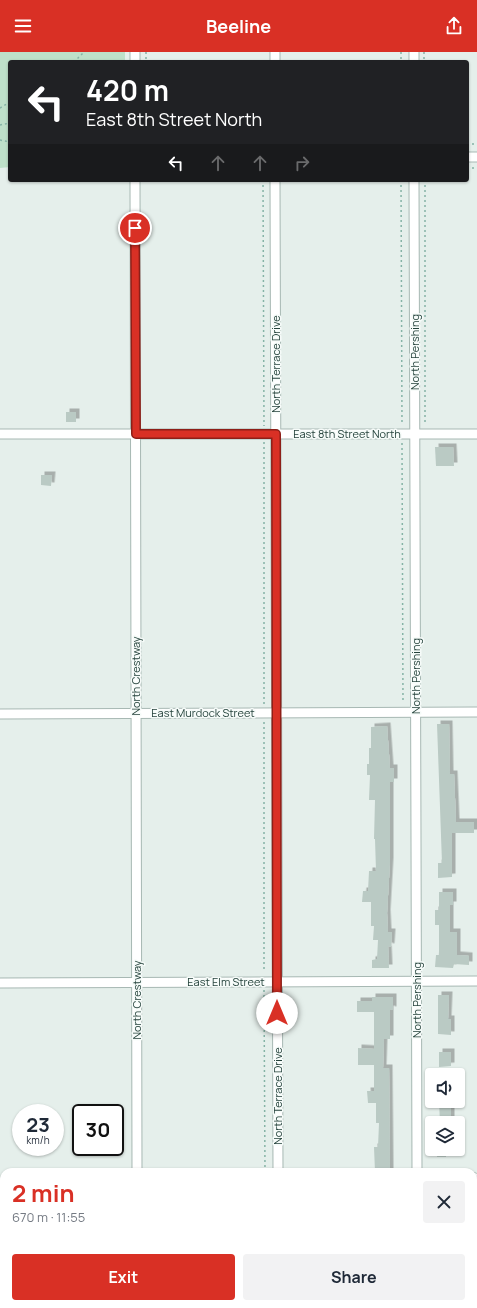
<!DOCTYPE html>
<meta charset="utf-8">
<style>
body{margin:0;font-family:Manrope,sans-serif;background:#f2f2f3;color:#1f2937;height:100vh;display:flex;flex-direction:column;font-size:15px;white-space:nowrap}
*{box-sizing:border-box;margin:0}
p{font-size:13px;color:#747a83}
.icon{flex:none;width:22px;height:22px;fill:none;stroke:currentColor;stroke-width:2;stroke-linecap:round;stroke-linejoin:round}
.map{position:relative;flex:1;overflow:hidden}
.details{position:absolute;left:0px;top:1116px;width:477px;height:140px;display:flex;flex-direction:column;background:#fff;border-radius:12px 12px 0 0;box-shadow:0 1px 3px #0004}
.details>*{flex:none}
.banner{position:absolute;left:8px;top:8px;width:461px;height:122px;border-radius:4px;box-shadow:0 1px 3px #0004;background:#202124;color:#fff;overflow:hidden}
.controls{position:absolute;left:425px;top:1016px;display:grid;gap:8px}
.controls a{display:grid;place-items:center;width:40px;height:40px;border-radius:4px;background:#fff;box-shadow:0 1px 3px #0004;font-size:20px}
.speed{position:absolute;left:12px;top:1052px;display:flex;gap:8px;font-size:20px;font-weight:700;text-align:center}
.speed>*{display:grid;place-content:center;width:52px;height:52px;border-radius:50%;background:#fff;box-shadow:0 1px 3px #0004;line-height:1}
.speed small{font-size:10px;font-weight:400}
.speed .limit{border:2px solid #111;border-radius:6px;background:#fff;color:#111}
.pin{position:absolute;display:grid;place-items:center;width:34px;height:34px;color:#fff;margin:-17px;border:2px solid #fff;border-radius:50%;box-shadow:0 1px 4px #0007}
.me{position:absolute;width:44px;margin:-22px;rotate:0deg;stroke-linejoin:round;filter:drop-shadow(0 0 3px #0008)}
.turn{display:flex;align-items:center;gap:14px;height:84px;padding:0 12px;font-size:18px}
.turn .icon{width:52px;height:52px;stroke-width:2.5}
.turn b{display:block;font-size:28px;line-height:34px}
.lanes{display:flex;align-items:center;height:38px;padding:0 12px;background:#0003;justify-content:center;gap:20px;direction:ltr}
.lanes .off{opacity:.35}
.round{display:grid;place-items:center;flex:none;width:42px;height:42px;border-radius:4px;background:#f2f2f3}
.head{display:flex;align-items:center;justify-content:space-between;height:68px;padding:0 12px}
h1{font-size:24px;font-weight:700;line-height:30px;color:#d93025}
.button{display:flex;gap:8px;margin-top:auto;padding:8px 12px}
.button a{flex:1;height:46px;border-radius:4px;background:#d93025;color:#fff;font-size:16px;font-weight:700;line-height:46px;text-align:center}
.button a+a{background:#f2f2f3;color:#1f2937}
header{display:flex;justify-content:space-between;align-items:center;height:52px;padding:0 12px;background:#d93025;color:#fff;font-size:18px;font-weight:700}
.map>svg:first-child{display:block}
</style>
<header><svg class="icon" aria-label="menu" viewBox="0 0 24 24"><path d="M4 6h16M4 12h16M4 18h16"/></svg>Beeline<svg class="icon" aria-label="share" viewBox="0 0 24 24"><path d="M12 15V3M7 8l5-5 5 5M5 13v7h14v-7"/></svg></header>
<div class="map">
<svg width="477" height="1256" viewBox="0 0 477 1256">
<defs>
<filter id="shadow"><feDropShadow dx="3.5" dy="-3.5" stdDeviation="0" flood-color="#0004"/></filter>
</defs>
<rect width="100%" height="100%" fill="#e5efeb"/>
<polygon fill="#bee0c9" points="0,0 125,0 125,10 10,10 10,115 0,116"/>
<g fill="#bacac4" filter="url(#shadow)">
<rect x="66" y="360" width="10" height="10"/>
<polygon points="435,395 453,395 454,414 436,414"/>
<polygon points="41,423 52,423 51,434 41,433"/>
<polygon points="437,672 449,672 450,722 454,722 456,770 474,770 474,781 452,781 452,825 438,826 438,811 442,811"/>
<polygon points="387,674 390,716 394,716 394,730 390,730 390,809 387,861 388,880 392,880 391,895 388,894 389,916 372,916 372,908 377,907 378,888 373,888 374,874 371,874 371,850 362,850 363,839 368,839 369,819 376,819 375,787 374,787 375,748 369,748 370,723 367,723 367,712 369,712 369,696 371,696 371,675"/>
<polygon points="439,840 453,840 453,853 450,853 450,880 457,880 457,903 469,904 469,913 454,912 453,916 435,915 436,903 439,903 439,873 435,873 435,858 439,858"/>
<polygon points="438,943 449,943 448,967 451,967 451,983 438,982"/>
<polygon points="372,945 393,945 393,958 390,957 390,987 384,987 383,1016 389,1016 390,1120 375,1120 374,1095 378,1095 379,1071 376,1071 376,1051 368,1051 367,1039 374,1039 374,1013 358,1013 358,996 374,997 374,960 357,960 357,949 372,949"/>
<polygon points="439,1000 451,1000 451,1014 439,1015"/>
<polygon points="439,1049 451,1049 451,1071 440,1071"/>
<polygon points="438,1097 446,1097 446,1105 437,1105"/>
</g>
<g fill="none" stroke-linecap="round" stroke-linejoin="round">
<defs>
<g id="lane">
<polyline points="473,1123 477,1124"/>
<polyline points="473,1182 477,1182"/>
<polyline points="473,1244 477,1244"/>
<polyline points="347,1256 347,1252"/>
<polyline points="454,1256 454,1252"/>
</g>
<g id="street">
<polyline points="135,0 135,10"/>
<polyline points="275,0 275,10"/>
<polyline points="414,0 414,10"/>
<polyline points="467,105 477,105"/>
<polyline points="135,128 137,1120"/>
<polyline points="275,128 278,1120"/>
<polyline points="414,128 417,1120"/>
<polyline points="0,382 477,382"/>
<polyline points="0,662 477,660"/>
<polyline points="0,931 477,929"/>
<polyline points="137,1252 137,1256"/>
<polyline points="281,1252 282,1256"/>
<polyline points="428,1252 428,1256"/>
</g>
<g id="secondary">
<polyline points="473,1213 477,1213"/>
<polyline points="0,1216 4,1216"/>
</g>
</defs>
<use href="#lane" stroke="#a7b8b3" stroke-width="6"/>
<use href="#street" stroke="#a7b8b3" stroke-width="11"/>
<use href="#secondary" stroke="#a3bbb3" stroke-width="14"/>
<g stroke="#85b3a6" stroke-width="1.5" stroke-dasharray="2 3" stroke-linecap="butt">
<polyline points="146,0 146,10"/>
<polyline points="401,0 401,10"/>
<polyline points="424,0 424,10"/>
<polyline points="74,10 84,0"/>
<polyline points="0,56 10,50"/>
<polyline points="0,73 10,71"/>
<polyline points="0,88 10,90"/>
<polyline points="467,92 477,92"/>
<polyline points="467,116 477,116"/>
<polyline points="263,128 264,374"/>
<polyline points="401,128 402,373"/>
<polyline points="425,128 425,372"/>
<polyline points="264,390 264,652"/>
<polyline points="402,391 403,651"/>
<polyline points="264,670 264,920"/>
<polyline points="264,938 265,1120"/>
<polyline points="473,1195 477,1195"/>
<polyline points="0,1199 4,1199"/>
<polyline points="473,1227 477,1227"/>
<polyline points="0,1228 4,1228"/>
<polyline points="8,1252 8,1256"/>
</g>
<use href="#lane" stroke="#fff" stroke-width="4.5"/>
<use href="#street" stroke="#fff" stroke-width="9"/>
<use href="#secondary" stroke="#fff" stroke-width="12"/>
</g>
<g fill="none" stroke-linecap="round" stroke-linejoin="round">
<defs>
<polyline id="route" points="135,176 136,382 276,382 277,961"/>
</defs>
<use href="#route" stroke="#8d1f18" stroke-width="10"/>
<use href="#route" stroke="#d93025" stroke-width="7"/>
</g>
<g text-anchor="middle" stroke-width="3" stroke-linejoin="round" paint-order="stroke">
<g font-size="11" fill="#24423b" stroke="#f6fbf9">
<text transform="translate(415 300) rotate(-90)" y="4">North Pershing</text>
<text transform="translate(276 312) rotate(-90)" y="4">North Terrace Drive</text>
<text x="347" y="386">East 8th Street North</text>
<text transform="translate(136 624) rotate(-90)" y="4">North Crestway</text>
<text transform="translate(416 624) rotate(-90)" y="4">North Pershing</text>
<text x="203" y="665">East Murdock Street</text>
<text x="226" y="934">East Elm Street</text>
<text transform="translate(137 948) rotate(-90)" y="4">North Crestway</text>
<text transform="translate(417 948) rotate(-90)" y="4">North Pershing</text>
<text transform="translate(278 1044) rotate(-90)" y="4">North Terrace Drive</text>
</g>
</g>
</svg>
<div class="controls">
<a><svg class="icon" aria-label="sound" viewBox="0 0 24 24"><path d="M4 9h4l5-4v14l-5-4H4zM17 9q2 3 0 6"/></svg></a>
<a><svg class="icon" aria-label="layers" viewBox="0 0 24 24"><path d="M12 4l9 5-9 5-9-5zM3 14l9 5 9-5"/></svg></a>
</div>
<div class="speed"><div>23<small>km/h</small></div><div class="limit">30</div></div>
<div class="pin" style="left:135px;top:176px;background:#d93025"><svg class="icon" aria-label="arrive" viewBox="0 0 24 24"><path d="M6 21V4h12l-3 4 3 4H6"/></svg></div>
<svg class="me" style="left:277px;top:961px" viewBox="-20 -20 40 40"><circle r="19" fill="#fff"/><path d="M0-13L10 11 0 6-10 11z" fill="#d93025"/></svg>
<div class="banner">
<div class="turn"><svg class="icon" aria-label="left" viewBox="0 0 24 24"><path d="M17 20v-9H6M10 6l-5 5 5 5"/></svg><div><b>420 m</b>East 8th Street North</div></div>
<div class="lanes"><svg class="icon" aria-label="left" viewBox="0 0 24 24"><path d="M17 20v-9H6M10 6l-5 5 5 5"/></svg><svg class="icon off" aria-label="ahead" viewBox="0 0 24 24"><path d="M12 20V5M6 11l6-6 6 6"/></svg><svg class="icon off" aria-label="ahead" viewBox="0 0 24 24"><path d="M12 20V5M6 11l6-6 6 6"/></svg><svg class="icon off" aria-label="right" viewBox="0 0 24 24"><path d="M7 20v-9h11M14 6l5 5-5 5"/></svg></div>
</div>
<section class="details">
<div class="head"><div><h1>2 min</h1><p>670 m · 11:55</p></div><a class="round"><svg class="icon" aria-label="close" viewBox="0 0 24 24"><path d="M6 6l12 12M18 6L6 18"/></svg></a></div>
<div class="button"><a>Exit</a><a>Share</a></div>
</section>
</div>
